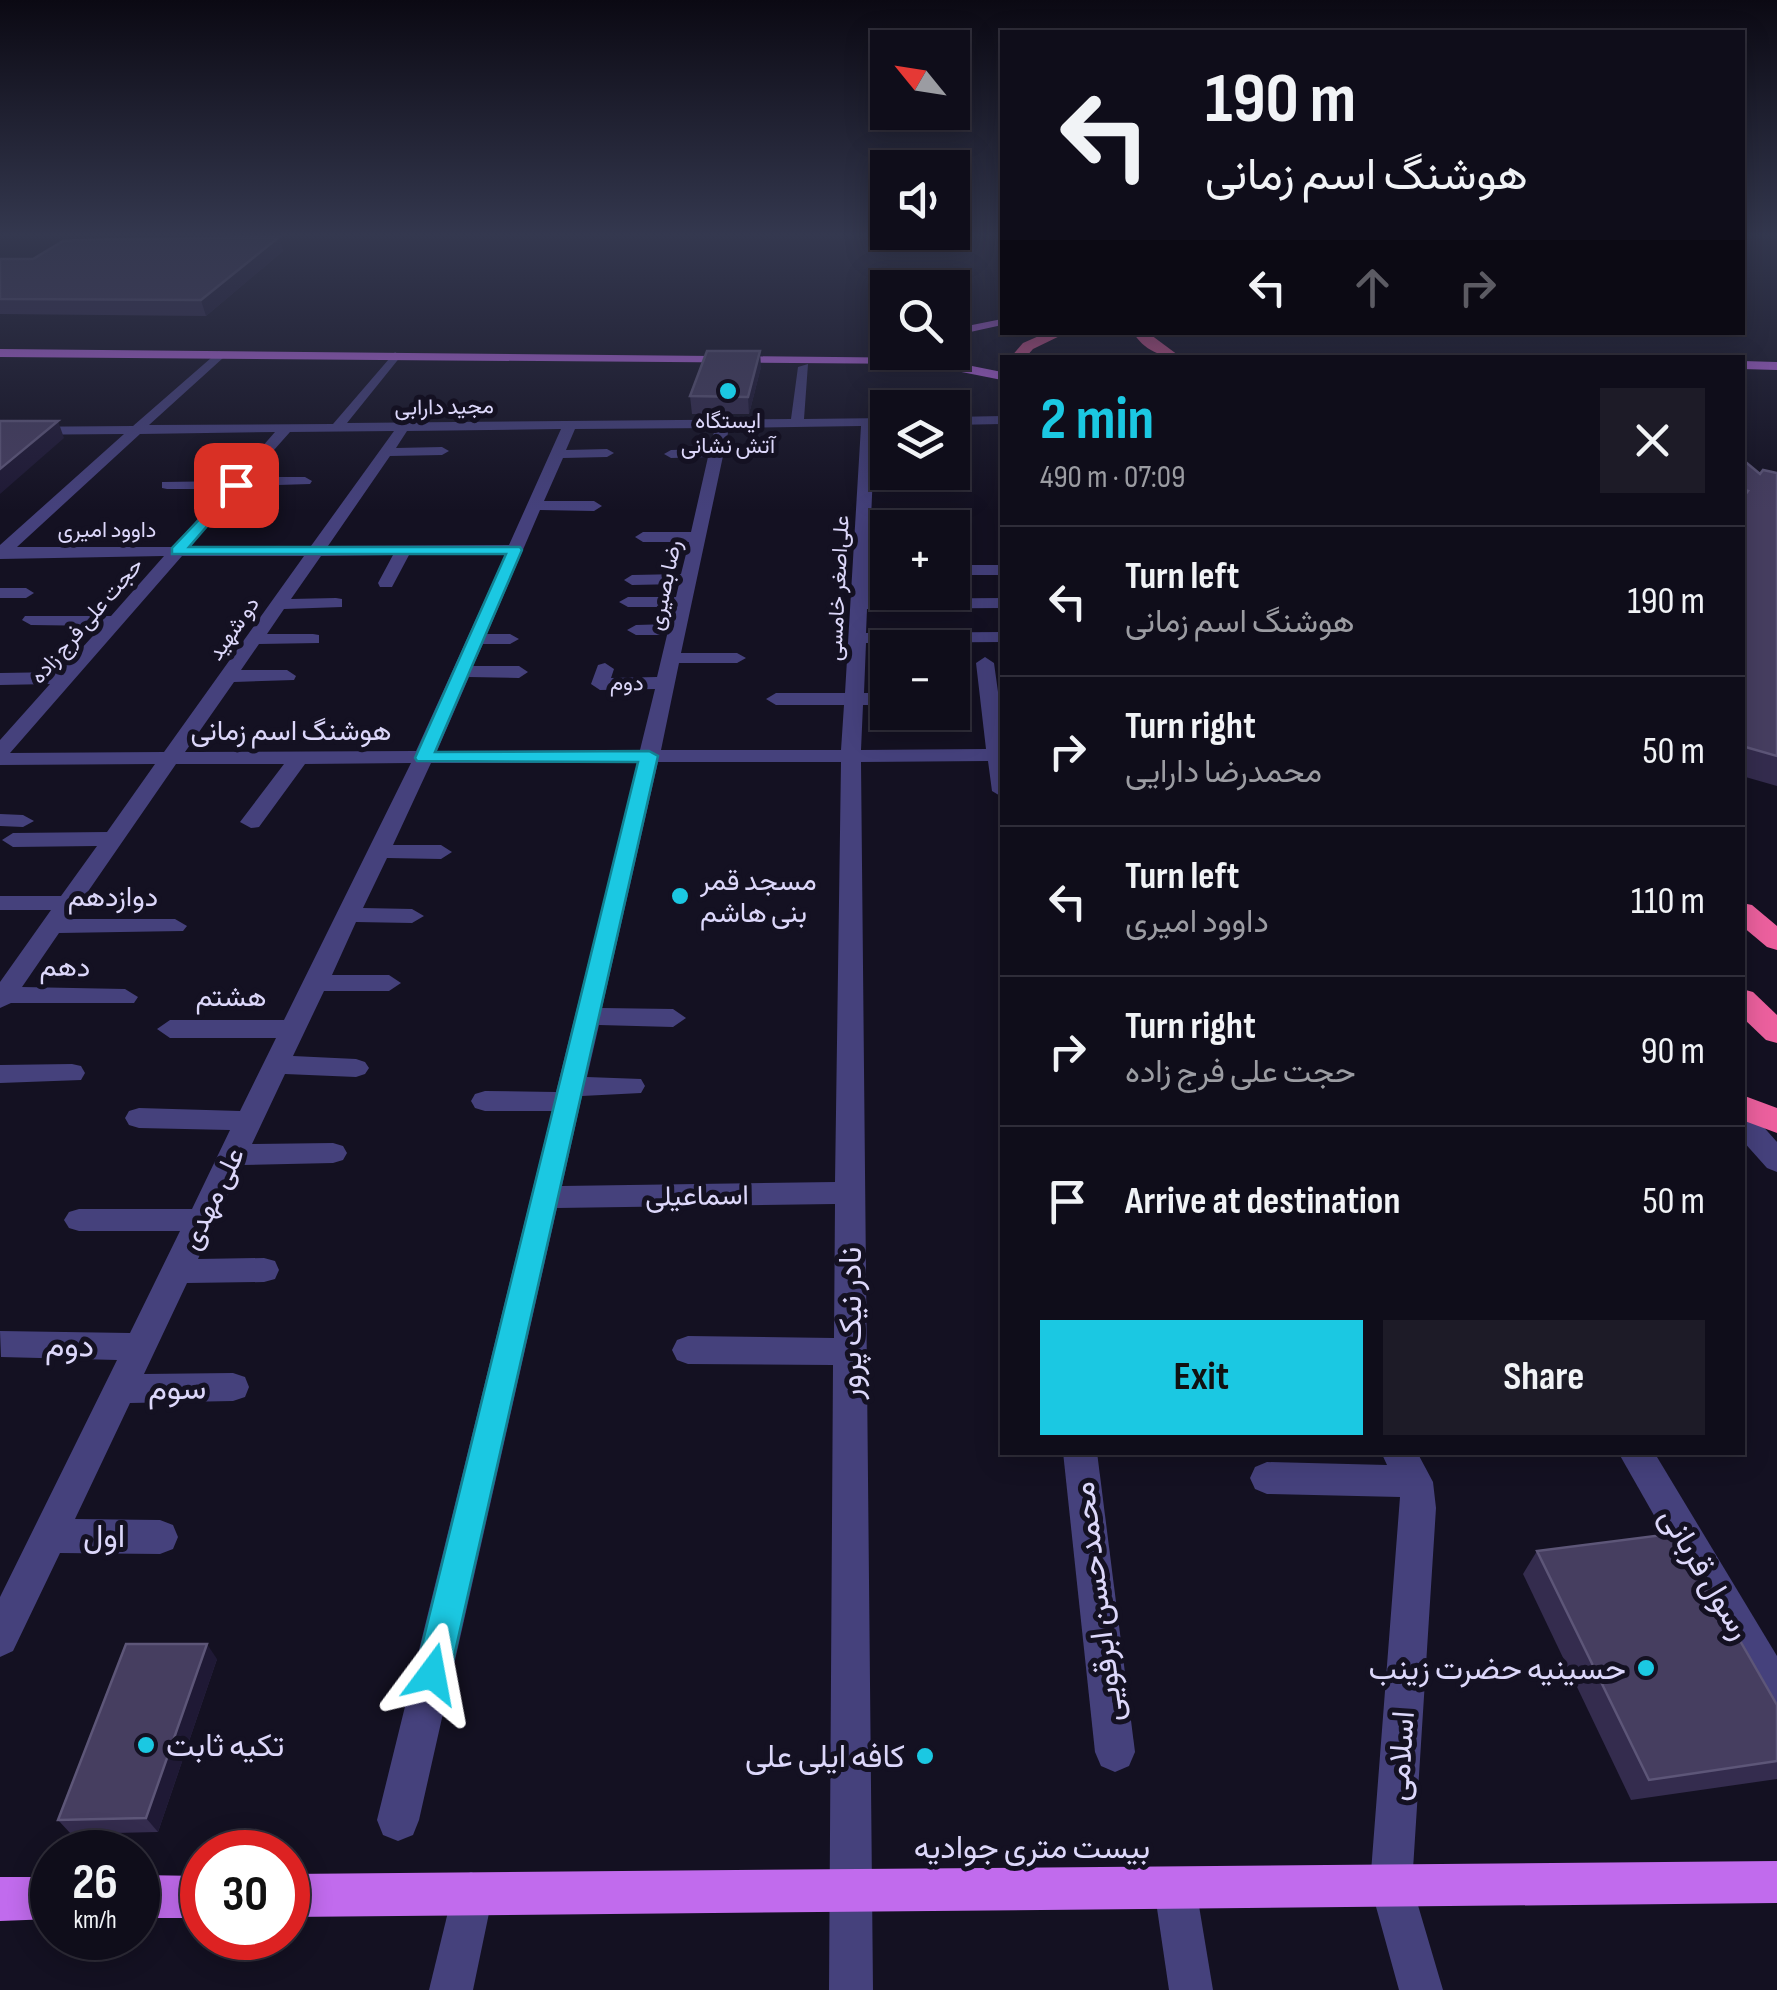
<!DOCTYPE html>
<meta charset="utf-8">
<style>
body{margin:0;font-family:"Sofia Sans Condensed",Vazirmatn,sans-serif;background:#1d1b27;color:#f1f3f6;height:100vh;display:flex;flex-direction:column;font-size:38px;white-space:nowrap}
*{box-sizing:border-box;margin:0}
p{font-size:32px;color:#9b9ca2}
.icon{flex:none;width:55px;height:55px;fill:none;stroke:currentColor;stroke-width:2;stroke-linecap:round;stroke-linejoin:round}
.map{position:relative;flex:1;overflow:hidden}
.sheet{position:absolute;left:1000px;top:355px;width:745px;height:1100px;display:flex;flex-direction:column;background:#0f0d1a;border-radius:0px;box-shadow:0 5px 25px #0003,0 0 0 2px #2f2d39}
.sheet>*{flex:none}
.top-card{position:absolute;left:1000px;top:30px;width:745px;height:305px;border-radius:0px;box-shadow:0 5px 25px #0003,0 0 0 2px #2f2d39;background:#0f0d1a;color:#f1f3f6;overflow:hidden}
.needle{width:65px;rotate:300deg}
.controls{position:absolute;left:870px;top:30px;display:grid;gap:20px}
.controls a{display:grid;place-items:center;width:100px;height:100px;border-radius:0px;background:#0f0d1a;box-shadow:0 5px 25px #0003,0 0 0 2px #2f2d39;font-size:50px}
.speed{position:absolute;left:30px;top:1830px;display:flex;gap:20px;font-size:50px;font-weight:700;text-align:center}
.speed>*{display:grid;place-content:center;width:130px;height:130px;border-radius:50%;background:#0f0d1a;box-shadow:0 5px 25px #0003,0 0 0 2px #2f2d39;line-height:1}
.speed small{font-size:25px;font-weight:400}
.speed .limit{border:15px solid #d22;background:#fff;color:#111}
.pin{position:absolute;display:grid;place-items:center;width:85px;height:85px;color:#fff;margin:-42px;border-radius:20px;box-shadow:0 5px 15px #0006}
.me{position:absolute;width:110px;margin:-55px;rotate:13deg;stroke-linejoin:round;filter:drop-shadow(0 0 8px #0008)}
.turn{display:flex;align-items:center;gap:35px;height:210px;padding:0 40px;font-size:45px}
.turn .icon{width:130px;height:130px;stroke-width:2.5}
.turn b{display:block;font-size:70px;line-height:85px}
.lanes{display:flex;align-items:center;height:95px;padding:0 40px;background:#0003;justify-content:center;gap:50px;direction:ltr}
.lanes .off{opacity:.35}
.round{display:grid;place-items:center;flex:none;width:105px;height:105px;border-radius:0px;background:#1d1b27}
.headline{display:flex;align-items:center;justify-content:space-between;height:170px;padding:0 40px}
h1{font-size:60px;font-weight:700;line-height:75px;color:#1bc8e2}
.action{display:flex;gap:20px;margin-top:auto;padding:20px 40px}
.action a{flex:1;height:115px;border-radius:0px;background:#1bc8e2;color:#111;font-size:40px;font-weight:700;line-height:115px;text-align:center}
.action a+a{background:#1d1b27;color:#f1f3f6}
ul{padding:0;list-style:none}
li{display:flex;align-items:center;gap:30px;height:150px;padding:0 40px;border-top:2px solid #2f2d39}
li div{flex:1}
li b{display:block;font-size:38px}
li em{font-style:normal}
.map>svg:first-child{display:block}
</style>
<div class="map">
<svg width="1777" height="1990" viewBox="0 0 1777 1990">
<rect width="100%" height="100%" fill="#141122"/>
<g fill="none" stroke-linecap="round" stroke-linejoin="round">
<g fill="#45417c" fill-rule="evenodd">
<path d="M219,351L223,358L149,425L333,424L395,352L401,356L347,423L791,419L798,367L808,364L804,419L888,418V426H875L869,566H888V576H868V599L1002,598V608L867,609L866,633L1002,632V642L866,643L864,693H888V705H863L861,750L986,749L976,663L985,657L994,663L1002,721V797L992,791L988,761L861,762L873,1990H829L833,1365L688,1364L677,1360L672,1350L677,1340L688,1336L834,1338L835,1204L557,1208L419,1820L413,1835L398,1841L383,1835L377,1820L552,1111H485L475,1108L471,1101L475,1094L485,1091L556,1092L638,763H431L393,845H441L452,852L441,859L387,858L363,908L412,909L424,916L412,923L356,922L332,975H389L401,983L389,991H324L293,1056L356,1059L365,1062L369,1068L365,1074L356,1077L285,1074L252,1144L333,1143L343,1146L347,1153L343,1160L333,1163L242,1165L198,1259L264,1258L275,1261L279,1270L275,1279L264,1282L187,1283L144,1374L233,1373L245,1377L249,1387L245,1397L233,1401L130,1403L75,1519L160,1520L173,1525L178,1537L173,1549L160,1554L60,1553L13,1651L0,1657V1597L117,1360L1,1357L0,1331L130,1333L180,1231H79L69,1228L64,1220L69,1212L79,1209H192L230,1130L139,1128L129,1125L125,1118L129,1111L139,1108L240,1111L276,1038H170L157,1029L170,1020H284L411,763L305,764L259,827L251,828L240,822L284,764H176L69,919H175L187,926L183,931L59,933L22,987L125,989L138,997L134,1003H11L0,1008V982L51,910H0V896H61L97,846L13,847L2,840L13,833L107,832L155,764L0,765V740L50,684L0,685V673L60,672L102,626L31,625L22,620L25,616H111L164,556L0,559V545L124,434L0,435V427L133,426ZM861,426L845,693H776L766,699L776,705H844L841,750H661L679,663H737L746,658L737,653H681L729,428ZM715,428L710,449L671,450L664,454L671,458L708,457L691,532H643L635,537L643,542H689L681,574L632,575L624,580L632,585L679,584L676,597H628L619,602L628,607H674L670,624L636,625L627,630L636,635H667L657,677L611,678L614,669L605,663L598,665L591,684L600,690L655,689L640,750L437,751L469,677L519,678L528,672L519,666H473L483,644H510L519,639L510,634H487L540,510L594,511L602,506L594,501H544L563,458L607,457L614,453L607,449L566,450L575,429ZM561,429L509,545L328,546L390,456L442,455L449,451L442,447L396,448L407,431ZM394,431L311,546H190L242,486L310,484L312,481L305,477H250L290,432ZM275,432L232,481L162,482V488L167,489H224L173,547H17L140,434ZM393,555L378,583L380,587H392L409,555H505L416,751L185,752L234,682L294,680L296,676L287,670H241L259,644L319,643V635L313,634H267L284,609L342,607V599L336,598L291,599L321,556ZM182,556H304L164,752L10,753ZM658,762H841L835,1182L562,1186L582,1096L641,1093L645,1086L641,1079L587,1077L599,1025L673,1027L686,1018L673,1009L602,1008Z"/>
<polygon points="1002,416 1002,424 952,425 952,417"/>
<rect x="952" y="565" width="50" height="10"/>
<polygon points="0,588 26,588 34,593 26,598 0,598"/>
<polygon points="0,814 23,815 34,821 23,827 0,826"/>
<polygon points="72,1064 81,1066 85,1073 81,1080 0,1083 0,1065"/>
<polygon points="1742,1111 1752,1114 1777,1142 1777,1172 1767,1168 1742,1140"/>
<polygon points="1063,1452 1097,1452 1135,1752 1129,1766 1115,1772 1101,1766 1095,1752"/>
<polygon points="1381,1452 1417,1452 1433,1482 1436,1508 1412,1885 1443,1990 1399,1990 1370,1885 1400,1497 1267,1494 1255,1489 1250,1478 1255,1467 1267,1462 1387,1465"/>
<polygon points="1618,1452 1654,1452 1777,1656 1777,1713 1763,1707"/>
<polygon points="1175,1867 1190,1873 1196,1888 1213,1990 1169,1990 1154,1888 1160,1873"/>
<polygon points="471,1872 486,1879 493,1894 473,1990 429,1990 456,1879"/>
</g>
<g fill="#c16bed" fill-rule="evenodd">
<polygon points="1002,319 1002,325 952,336 952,329"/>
<polygon points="952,341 968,345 970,352 942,360 1002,372 1002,380 921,364 0,357 0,349 930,358 957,350 952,348"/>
<polygon points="1742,361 1777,362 1777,370 1742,369"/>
<polygon points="1777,1861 1777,1903 288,1917 288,1874"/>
<polygon points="138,1875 202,1876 202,1918 138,1918"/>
<polygon points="0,1877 52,1877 52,1919 0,1921"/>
</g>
<g fill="#ec609e" fill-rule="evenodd">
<polygon points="1048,332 1068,332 1033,349 1025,358 1010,358 1023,343"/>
<path d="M1133,332H1147L1182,358C1163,358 1143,350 1133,332Z"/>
<polygon points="1742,903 1752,905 1777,926 1777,950 1767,947 1742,926"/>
<polygon points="1742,989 1753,992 1777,1015 1777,1043 1766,1040 1742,1017"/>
<polygon points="1742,1095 1777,1108 1777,1133 1742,1120"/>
</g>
</g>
<g fill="#342c4e">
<polygon points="279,237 283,251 206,316 0,314 0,259 33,259"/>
<polygon points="761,367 749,414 692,414 690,396"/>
<polygon points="1742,459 1760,474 1777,473 1777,786 1742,776"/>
<polygon points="1537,1551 1777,1705 1777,1779 1631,1800 1523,1574"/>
<polygon points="217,1659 158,1832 71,1834 58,1820"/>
</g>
<g fill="#1f1935">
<polygon points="279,237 283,251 206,316 201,300"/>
<polygon points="760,351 761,367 749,414 748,397"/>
<polygon points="58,421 64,438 0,494 0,469"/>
<polygon points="207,1644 217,1659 158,1832 146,1818"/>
</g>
<g fill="#463e60" stroke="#5d5678" stroke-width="2.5">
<polygon points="279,237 201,300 0,299 0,259 33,259 63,241 75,240"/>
<polygon points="707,351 760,351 748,397 690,396"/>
<polygon points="0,421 58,421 0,469"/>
<polygon points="1742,459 1760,474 1763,470 1777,473 1777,756 1742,746 1742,499 1748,491 1742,489"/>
<polygon points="1678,1533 1777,1705 1777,1761 1649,1780 1537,1551"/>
<polygon points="126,1644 207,1644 146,1818 58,1820"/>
</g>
<linearGradient id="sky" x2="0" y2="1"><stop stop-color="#0b0913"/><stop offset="0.46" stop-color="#34384f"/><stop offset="1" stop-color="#34384f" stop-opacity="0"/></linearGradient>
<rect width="1777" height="511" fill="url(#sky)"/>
<polygon fill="#1bc8e2" stroke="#128293" stroke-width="2.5" points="236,481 240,482 240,488 189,547 520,547 522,550 435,752 649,751 658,756 450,1674 445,1686 432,1691 420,1686 415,1674 638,762 417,761 415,758 506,554 172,554 172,548"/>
<g fill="#1bc8e2" stroke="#141122" stroke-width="4">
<circle cx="728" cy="391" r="10"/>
<circle cx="680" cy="896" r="10"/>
<circle cx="1646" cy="1668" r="10"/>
<circle cx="146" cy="1745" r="10"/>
<circle cx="925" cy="1756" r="10"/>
</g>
<g text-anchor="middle" stroke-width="10" stroke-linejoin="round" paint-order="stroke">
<g font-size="22" fill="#dcd7fa" stroke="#141122">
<text transform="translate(444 406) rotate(-1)" y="8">مجید دارابی</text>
<text x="107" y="537">داوود امیری</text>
<text transform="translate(664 585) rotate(-78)" y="8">رضا بصیری</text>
<text transform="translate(837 588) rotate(-87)" y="8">علی‌اصغر خامسی</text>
<text transform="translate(86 620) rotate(-49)" y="8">حجت علی فرج زاده</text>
<text transform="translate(233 628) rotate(-55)" y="8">دو شهید</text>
<text transform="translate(627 682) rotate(2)" y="8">دوم</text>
</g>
<g font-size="22" fill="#dcd7fa" stroke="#141122">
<text x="728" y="428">ایستگاه<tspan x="728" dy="25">آتش نشانی</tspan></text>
</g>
<g font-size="28" fill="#dcd7fa" stroke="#141122">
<text x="291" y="740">هوشنگ اسم زمانی</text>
<text x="113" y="906">دوازدهم</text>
<text transform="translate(65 966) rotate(1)" y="10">دهم</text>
<text x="231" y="1006">هشتم</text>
<text transform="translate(697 1195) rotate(-1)" y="10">اسماعیلی</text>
<text transform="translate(212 1198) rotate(-64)" y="10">علی مهدی</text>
</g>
<g font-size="28" fill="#dcd7fa" stroke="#141122" text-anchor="start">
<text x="700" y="890">مسجد قمر<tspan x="700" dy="32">بنی هاشم</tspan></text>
</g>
<g font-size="32" fill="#dcd7fa" stroke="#141122">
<text transform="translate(850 1323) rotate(-90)" y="11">نادر نیک پرور</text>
<text transform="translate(70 1345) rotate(2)" y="11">دوم</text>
<text transform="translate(177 1388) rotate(-1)" y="11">سوم</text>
<text x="104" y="1547">اول</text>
<text transform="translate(1706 1573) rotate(59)" y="11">رسول قربانی</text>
<text transform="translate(1097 1602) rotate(-97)" y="11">محمدحسن ابرقویی</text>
<text transform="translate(1400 1756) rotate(-86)" y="11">اسلامی</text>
<text x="1032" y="1858">بیست متری جوادیه</text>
</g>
<g font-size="32" fill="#dcd7fa" stroke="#141122" text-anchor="end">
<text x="1626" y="1679">حسینیه حضرت زینب</text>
<text x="166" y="1756" text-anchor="start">تکیه ثابت</text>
<text x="905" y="1767">کافه ایلی علی</text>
</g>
</g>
</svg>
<div class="controls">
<a><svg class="needle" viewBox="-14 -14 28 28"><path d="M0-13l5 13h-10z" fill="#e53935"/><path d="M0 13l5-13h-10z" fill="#9b9ca2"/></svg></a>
<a><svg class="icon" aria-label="sound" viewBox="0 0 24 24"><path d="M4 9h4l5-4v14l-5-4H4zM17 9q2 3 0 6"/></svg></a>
<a><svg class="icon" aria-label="search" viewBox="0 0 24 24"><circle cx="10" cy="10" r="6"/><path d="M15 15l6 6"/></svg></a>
<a><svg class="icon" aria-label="layers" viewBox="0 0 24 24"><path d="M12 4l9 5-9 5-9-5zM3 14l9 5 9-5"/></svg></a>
<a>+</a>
<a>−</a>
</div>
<div class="speed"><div>26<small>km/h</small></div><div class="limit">30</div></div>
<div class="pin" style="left:236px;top:485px;background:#d93025"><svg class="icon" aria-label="arrive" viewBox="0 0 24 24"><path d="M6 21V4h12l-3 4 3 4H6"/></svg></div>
<svg class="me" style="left:432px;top:1674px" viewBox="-20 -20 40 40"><path d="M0-17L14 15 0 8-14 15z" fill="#1bc8e2" stroke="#fff" stroke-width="4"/></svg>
<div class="top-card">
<div class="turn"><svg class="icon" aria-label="left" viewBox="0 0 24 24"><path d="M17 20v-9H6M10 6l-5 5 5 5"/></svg><div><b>190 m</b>هوشنگ اسم زمانی</div></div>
<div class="lanes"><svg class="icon" aria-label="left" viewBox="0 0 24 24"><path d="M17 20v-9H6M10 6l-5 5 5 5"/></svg><svg class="icon off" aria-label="ahead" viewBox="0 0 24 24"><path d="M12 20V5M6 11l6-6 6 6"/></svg><svg class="icon off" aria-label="right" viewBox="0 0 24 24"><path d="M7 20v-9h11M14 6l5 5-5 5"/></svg></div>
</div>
<section class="sheet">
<div class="headline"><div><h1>2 min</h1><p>490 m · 07:09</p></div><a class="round"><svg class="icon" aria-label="close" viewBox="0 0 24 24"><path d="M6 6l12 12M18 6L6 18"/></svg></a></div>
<ul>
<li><svg class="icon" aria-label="left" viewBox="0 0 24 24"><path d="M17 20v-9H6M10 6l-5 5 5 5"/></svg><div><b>Turn left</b><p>هوشنگ اسم زمانی</p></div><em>190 m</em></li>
<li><svg class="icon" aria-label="right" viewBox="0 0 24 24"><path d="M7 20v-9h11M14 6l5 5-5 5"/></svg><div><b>Turn right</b><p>محمدرضا دارایی</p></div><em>50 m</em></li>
<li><svg class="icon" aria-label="left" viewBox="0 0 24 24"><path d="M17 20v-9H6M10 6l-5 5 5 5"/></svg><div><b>Turn left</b><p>داوود امیری</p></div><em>110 m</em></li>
<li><svg class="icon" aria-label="right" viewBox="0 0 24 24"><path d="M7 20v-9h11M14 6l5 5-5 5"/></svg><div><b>Turn right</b><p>حجت علی فرج زاده</p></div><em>90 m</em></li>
<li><svg class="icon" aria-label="arrive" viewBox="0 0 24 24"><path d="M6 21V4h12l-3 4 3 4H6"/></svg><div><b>Arrive at destination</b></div><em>50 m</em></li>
</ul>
<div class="action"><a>Exit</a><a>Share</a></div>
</section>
</div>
